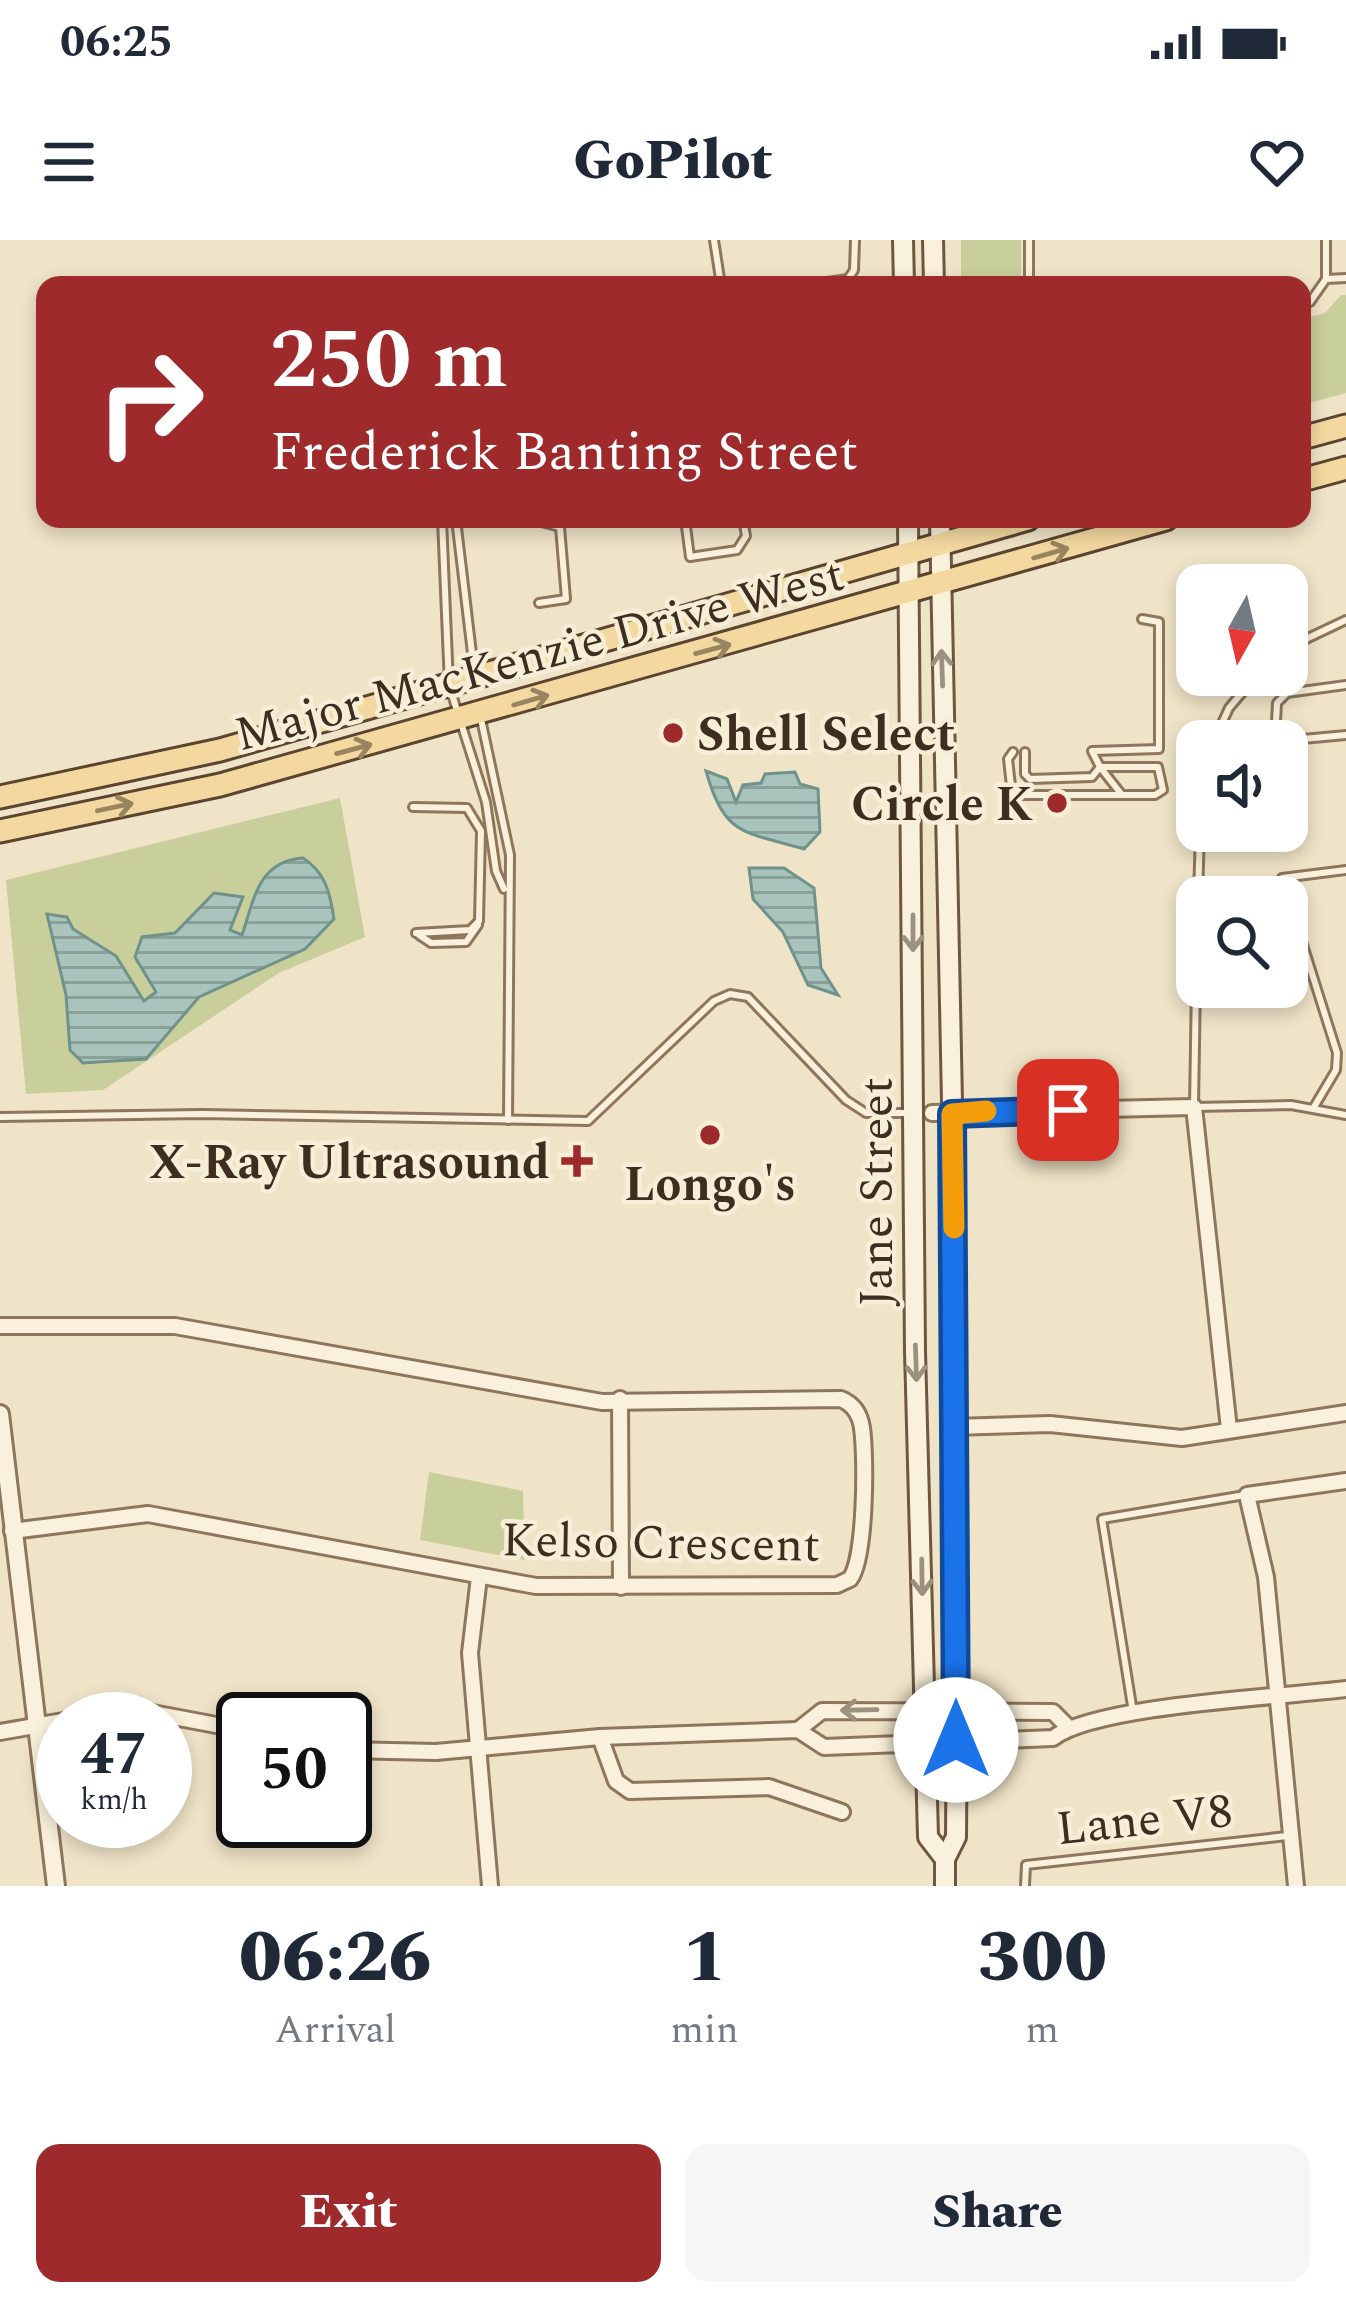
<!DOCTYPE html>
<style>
body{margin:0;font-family:Spectral,serif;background:#f6f6f7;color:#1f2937;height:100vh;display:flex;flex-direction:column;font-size:45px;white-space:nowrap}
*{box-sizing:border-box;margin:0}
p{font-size:39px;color:#747a83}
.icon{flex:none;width:66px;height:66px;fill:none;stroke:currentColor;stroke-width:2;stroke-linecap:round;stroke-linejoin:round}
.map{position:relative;height:1646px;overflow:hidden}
.side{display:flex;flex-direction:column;background:#fff;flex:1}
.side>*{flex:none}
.guide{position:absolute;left:36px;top:36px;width:1275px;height:252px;border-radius:24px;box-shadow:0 6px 18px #0003;background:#9e2a2b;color:#fff;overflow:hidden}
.needle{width:78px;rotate:188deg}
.fabs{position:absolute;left:1176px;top:324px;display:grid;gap:24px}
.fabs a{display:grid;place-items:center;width:132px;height:132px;border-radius:24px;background:#fff;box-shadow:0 6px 18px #0003;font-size:60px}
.speed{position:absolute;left:36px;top:1452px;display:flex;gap:24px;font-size:60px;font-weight:700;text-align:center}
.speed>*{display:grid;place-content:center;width:156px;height:156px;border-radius:50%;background:#fff;box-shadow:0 6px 18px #0003;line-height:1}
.speed small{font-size:30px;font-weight:400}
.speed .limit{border:6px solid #111;border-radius:18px;background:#fff;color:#111}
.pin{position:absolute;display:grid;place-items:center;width:102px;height:102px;color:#fff;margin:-51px;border-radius:24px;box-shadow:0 6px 18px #0006}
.me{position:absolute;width:132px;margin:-66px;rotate:0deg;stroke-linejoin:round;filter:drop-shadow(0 0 9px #0008)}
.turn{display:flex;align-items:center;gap:42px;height:252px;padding:0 36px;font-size:54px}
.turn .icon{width:156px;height:156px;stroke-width:2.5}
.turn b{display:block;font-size:84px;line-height:102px}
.eta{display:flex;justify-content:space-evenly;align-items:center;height:204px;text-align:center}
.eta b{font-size:72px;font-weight:800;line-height:84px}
.button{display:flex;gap:24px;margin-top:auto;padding:24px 36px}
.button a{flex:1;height:138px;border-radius:24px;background:#9e2a2b;color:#fff;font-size:48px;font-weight:800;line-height:138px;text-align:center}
.button a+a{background:#f6f6f7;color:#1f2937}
.status{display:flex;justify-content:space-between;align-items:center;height:84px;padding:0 60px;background:#fff;direction:ltr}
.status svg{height:33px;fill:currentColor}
header{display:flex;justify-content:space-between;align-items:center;height:156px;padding:0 36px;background:#fff;font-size:54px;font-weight:800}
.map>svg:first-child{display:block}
</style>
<div class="status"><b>06:25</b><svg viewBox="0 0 49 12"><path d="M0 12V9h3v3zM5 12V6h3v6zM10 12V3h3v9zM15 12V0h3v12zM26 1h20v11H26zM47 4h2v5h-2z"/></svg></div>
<header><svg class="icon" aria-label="menu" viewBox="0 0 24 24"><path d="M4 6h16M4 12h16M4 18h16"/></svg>GoPilot<svg class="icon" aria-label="heart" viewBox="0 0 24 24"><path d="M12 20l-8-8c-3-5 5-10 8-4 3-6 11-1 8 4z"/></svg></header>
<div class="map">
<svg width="1346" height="1646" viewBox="0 0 1346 1646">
<defs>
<pattern id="water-rules" width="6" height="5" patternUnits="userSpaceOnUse" patternTransform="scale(3)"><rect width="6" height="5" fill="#a9c4bc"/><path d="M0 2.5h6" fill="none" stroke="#8ba098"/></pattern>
</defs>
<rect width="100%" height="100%" fill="#f0e4c8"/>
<g fill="#c9cf9b">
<rect x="961" y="0" width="60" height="45"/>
<polygon points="1341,55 1346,55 1346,153 1302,165 1302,79 1325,73"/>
<polygon points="340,558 365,697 279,733 103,850 26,854 6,640"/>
<polygon points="429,1232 523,1251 525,1320 420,1300"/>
</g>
<g fill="url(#water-rules)" stroke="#6f938a" stroke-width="3">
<path d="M706,531L727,539L736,562L743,545L761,543L765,534L795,532L800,544L818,549L820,592L804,609C743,591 725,597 706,531Z"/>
<path d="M303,618C326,633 330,653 334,679L305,709L199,757L146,819L83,823L70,810L66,755L47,674L67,677L73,689L116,716L144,761L156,752L135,717L142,697L175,693L214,653L243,657L230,690L242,695C254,660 258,621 303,618Z"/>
<polygon points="749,628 784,628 814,648 821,728 838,755 808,745 783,692 753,659"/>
</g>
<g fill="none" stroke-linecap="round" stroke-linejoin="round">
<defs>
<g id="service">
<polyline points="714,0 721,45"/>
<polyline points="1029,0 1029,45"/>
<polyline points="1326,39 1326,0"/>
<polyline points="806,45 848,39 854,30 855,0"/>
<polyline points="1302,65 1310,62 1326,39 1346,38"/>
<polyline points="442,279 449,445 486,562 496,631 504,649"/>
<polyline points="456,279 474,430"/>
<polyline points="530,279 560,287 566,359 539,363"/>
<polyline points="685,279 690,317 737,310 746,296 743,279"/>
<polyline points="1287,408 1346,380"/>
<polyline points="481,479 510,615 508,880"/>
<polyline points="1216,495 1229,501"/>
<polyline points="1214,501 1229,468 1257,435"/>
<polyline points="1275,501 1277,463 1287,453 1346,445"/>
<polyline points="1281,501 1346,495"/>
<polyline points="1013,512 1008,519 1012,555 1155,555 1163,550 1158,527 1100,527 1092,511 1159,509 1159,382 1142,379"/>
<polyline points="1025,512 1025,534 1030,539 1092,537 1100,527 1122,555"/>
<polyline points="413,567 467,568 481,591 479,681 470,690 416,693"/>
<polyline points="1198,657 1200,591"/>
<polyline points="1197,681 1194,867 1291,865 1346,875"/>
<polyline points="419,695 431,703 466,702 478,685"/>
<polyline points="1314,867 1336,830 1337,813 1282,638 1346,630"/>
<polyline points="0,877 202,874 588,881 714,761 730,754 748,757 846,860 866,873 912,873"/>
<polyline points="1133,1472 1102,1279 1245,1255"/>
<polyline points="1025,1646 1026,1625 1287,1596"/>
</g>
<g id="minor">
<polyline points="932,873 1194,867 1229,1189"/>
<path d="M0,1086H175L602,1162L841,1159C853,1164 860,1174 862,1188C866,1216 866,1318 850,1339L837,1345L536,1346L148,1274L12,1291"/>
<polyline points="620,1159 621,1347"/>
<polyline points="954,1187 1050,1184 1182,1198 1346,1173"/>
<polyline points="479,1337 470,1413 490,1646"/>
<polyline points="74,1479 147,1472 243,1490"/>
<polyline points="798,1490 822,1471 1053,1472 1068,1487"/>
<polyline points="0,1492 63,1481"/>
<polyline points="600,1497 616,1541 630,1551 769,1547 842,1572"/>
<path d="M345,1510L436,1512L600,1497L798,1490L824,1507L1053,1498C1096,1465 1283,1457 1346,1449"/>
<polyline points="1296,1646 1266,1337 1247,1255 1346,1241"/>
</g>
<polyline id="tertiary" points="0,1174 56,1646"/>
<g id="secondary">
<polyline points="903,0 904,45"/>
<polyline points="933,0 934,45"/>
<polyline points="908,279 915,1111 928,1597 945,1619"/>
<polyline points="940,279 954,959 957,1468 956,1597 945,1619 945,1646"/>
</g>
<g id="primary">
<polyline points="1302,198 1346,186"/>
<polyline points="1302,240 1346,228"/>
<polyline points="0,557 220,510 1028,279"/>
<polyline points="0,591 220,545 1166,279"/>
</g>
</defs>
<use href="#service" stroke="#8d765c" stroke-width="12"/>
<use href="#minor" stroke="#8d765c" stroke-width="20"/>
<use href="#tertiary" stroke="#8d765c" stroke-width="22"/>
<use href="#secondary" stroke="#6f573f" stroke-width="24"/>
<use href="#primary" stroke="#5b4430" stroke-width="27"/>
<use href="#service" stroke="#faf1dc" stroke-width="6"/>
<use href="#minor" stroke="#faf1dc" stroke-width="14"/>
<use href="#tertiary" stroke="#faf1dc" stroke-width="16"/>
<use href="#secondary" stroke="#faf1dc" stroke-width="18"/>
<use href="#primary" stroke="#f3d9a0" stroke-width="21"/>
</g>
<defs><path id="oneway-shaft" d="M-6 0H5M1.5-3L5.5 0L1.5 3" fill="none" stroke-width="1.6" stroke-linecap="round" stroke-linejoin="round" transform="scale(3)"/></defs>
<g stroke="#988460">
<use href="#oneway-shaft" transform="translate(1051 313) rotate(-16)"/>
<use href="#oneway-shaft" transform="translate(713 409) rotate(-15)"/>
<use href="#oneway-shaft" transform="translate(531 460) rotate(-16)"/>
<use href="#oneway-shaft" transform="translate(354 509) rotate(-15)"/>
<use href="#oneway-shaft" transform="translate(115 567) rotate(-12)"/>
</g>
<g stroke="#9c907e">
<use href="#oneway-shaft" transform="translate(942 428) rotate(-92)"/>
<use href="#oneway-shaft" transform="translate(913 693) rotate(90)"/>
<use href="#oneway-shaft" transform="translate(916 1123) rotate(88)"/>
<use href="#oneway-shaft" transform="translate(922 1337) rotate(89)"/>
<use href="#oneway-shaft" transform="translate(859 1470) rotate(179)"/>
</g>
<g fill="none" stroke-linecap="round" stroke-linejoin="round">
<defs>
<polyline id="route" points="956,1500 952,874 1068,870"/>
</defs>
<use href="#route" stroke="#114b97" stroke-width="30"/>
<use href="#route" stroke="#1a73e8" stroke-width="21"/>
<polyline stroke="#f59e0b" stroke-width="21" points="954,988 952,874 986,871"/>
</g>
<g fill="#9e2a2b" stroke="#f7eed8" stroke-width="4.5">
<circle cx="673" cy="493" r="12"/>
<circle cx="1057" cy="563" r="12"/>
<circle cx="710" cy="895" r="12"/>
<path d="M571 903h12v12h12v12h-12v12h-12v-12h-12v-12h12z"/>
</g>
<g text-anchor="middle" stroke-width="9" stroke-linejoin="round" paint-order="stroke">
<g font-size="48" fill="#3d2e20" stroke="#f7eed8">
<text transform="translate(539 413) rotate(-15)" y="17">Major MacKenzie Drive West</text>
<text transform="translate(875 952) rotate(-90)" y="17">Jane Street</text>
<text transform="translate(661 1301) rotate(1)" y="17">Kelso Crescent</text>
<text transform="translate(1144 1578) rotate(-6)" y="17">Lane V8</text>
</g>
<g font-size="48" font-weight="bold" fill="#3d2e20" stroke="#f7eed8" text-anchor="end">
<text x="697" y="510" text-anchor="start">Shell Select</text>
<text x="1033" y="580">Circle K</text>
<text x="550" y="938">X-Ray Ultrasound</text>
<text x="710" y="960" text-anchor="middle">Longo's</text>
</g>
</g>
</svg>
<div class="fabs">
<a><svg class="needle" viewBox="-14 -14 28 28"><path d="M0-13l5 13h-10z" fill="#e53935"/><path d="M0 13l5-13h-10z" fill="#747a83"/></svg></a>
<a><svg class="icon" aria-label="sound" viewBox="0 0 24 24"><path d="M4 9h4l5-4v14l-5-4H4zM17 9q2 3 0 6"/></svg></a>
<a><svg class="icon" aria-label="search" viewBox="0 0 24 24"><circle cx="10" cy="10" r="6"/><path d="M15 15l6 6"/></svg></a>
</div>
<div class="speed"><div>47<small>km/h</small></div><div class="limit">50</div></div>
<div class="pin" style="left:1068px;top:870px;background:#d93025"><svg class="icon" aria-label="arrive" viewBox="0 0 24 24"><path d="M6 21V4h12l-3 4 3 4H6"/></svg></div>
<svg class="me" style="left:956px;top:1500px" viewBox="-20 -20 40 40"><circle r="19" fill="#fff"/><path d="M0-13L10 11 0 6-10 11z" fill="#1a73e8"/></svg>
<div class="guide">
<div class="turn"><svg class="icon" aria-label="right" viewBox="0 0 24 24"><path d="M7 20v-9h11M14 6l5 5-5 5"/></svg><div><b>250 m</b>Frederick Banting Street</div></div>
</div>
</div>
<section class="side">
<div class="eta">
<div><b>06:26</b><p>Arrival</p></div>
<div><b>1</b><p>min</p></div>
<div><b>300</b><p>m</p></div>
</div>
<div class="button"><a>Exit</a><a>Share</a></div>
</section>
